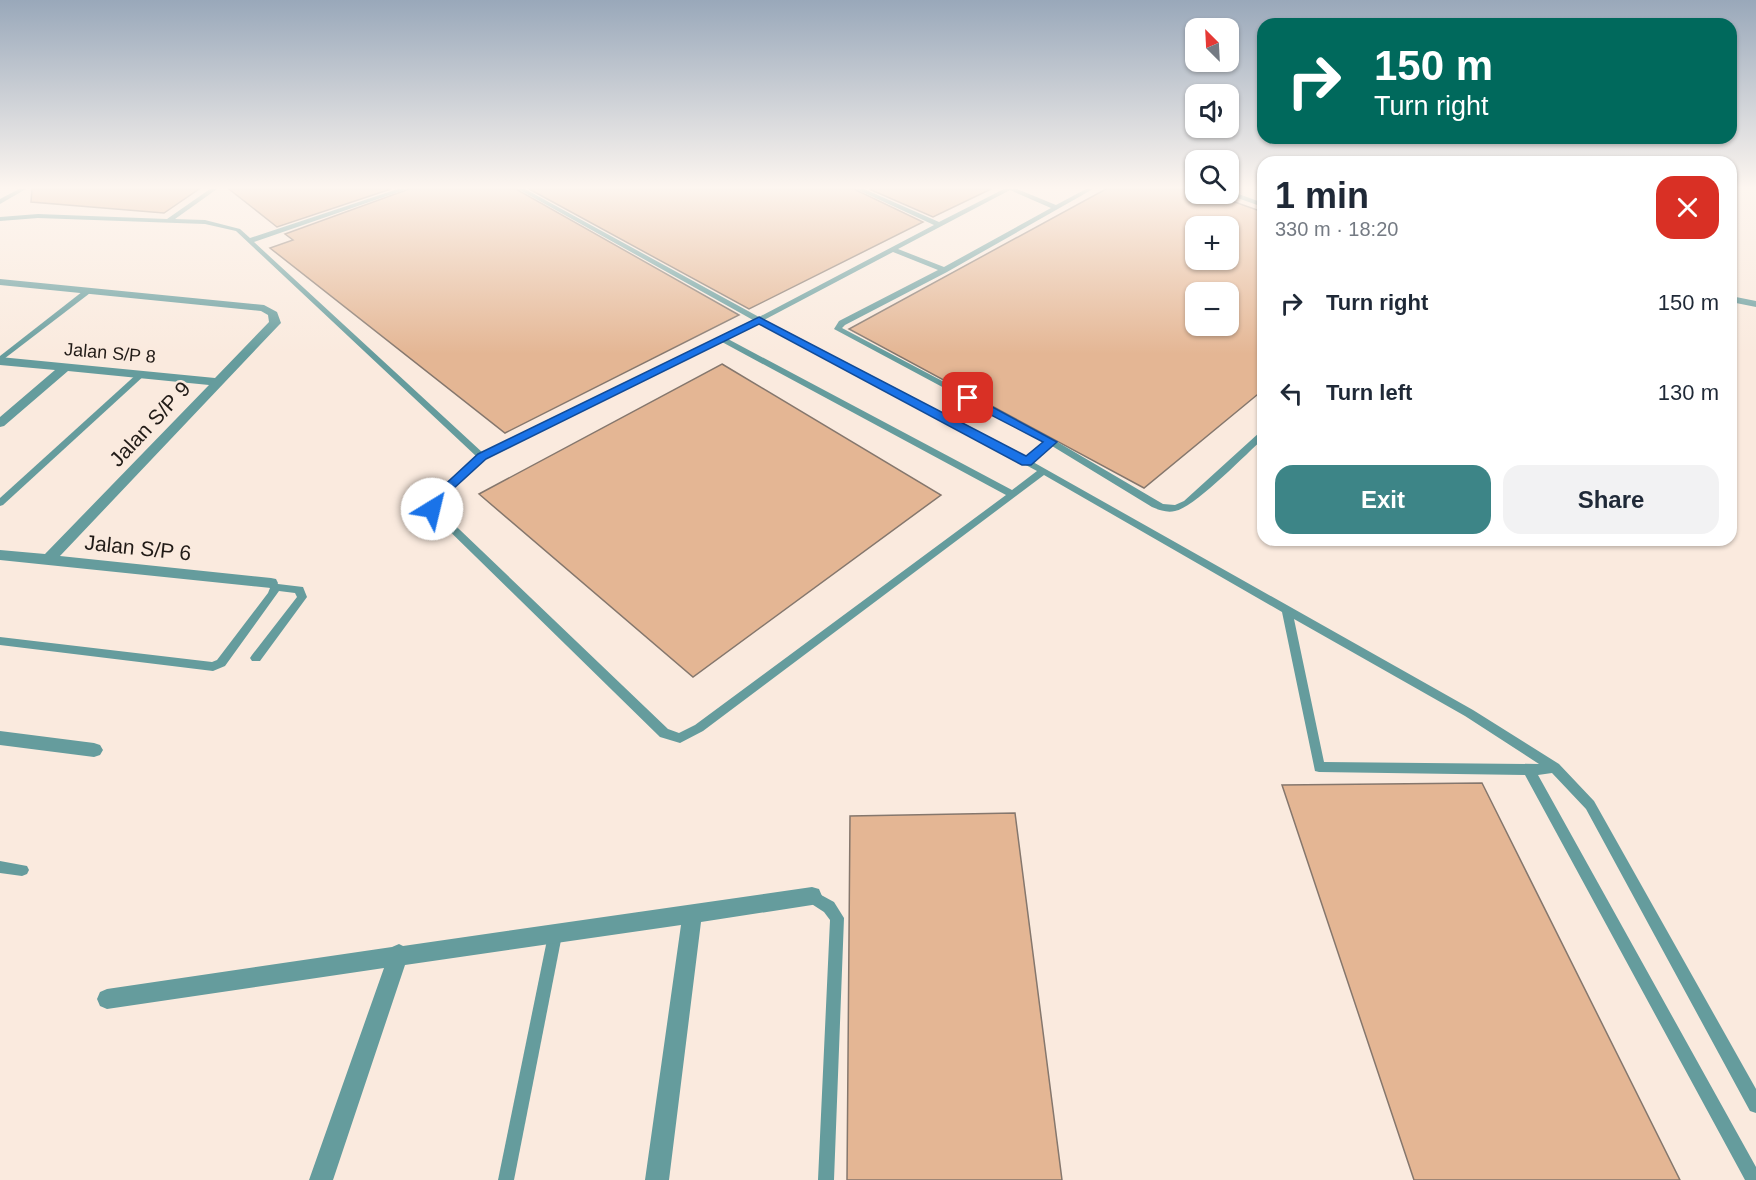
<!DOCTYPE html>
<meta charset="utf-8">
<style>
body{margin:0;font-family:Arial,sans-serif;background:#f2f2f3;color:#1f2937;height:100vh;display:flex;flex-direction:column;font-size:22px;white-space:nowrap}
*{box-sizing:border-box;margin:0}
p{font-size:20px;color:#747a83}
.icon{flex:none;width:33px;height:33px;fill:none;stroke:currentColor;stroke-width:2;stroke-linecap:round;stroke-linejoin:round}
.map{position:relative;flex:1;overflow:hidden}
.panel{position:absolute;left:1257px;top:156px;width:480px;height:390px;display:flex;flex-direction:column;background:#fff;border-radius:18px;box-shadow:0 2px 4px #0004}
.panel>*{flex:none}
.top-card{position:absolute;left:1257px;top:18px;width:480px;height:126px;border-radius:18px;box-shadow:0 2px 4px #0004;background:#00695c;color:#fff;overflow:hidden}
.needle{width:39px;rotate:336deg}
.controls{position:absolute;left:1185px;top:18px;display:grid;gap:12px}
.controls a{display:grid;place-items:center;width:54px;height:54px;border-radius:12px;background:#fff;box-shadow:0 2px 4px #0004;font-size:30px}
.pin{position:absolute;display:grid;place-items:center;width:51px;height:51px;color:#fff;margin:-26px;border-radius:12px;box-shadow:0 3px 9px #0006}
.me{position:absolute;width:66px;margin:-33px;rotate:36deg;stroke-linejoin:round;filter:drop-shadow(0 0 4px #0008)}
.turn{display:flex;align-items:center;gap:21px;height:126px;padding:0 18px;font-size:27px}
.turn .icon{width:78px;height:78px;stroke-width:2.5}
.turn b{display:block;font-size:42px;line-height:51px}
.round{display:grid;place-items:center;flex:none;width:63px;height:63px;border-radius:18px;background:#f2f2f3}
.summary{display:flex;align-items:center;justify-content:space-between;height:102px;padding:0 18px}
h1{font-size:36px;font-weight:600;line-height:45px}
.action{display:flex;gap:12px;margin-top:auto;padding:12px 18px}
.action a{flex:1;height:69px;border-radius:18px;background:#3d8587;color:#fff;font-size:24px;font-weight:600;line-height:69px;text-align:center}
.action a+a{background:#f2f2f3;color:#1f2937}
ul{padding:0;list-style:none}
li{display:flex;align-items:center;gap:18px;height:90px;padding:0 18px}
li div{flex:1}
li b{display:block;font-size:22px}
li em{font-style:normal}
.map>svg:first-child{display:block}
</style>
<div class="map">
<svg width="1756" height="1180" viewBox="0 0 1756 1180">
<rect width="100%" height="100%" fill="#faeade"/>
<g fill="#e4b694" stroke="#85776d" stroke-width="1.5" fill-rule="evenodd">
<polygon points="32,189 199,189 164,213 31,202"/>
<polygon points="229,189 391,189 277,227"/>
<polygon points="409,189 516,189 739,315 505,433 270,248 293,240 285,234"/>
<polygon points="529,189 854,189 923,222 749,309"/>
<polygon points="869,189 991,189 933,217"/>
<path d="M1106,189H1196V194H1212L1263,212V390L1144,488L849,329ZM1196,226H1228V260H1196ZM1196,292H1228V326H1196Z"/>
<polygon points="722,364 941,495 693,677 479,494"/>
<polygon points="1482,783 1680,1180 1414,1180 1282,785"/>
<polygon points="1015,813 1062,1180 847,1180 850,816"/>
</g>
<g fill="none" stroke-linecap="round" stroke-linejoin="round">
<g fill="#659c9d" fill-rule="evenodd">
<polygon points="19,189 26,189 0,204 0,199"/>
<path d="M210,189H217L175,219L205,220L240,229L250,238L398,189H407L254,242L483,453L753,320L518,189H525L759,317L934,225L856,189H864L939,222L1004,189H1017L1056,205L1086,189H1093L947,272L845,325L842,328L1054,440L1163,504L1175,505L1184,501L1260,432L1263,431V439C1246,454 1194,508 1175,511C1167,513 1159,510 1152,507L1052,446L1033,462L1473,710L1559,764L1594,801L1756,1089V1113L1750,1111L1586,809L1552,773L1538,775L1756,1167V1180H1745L1525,775L1319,772L1315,771L1282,612L1044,475L703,731L680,743L660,737L429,511L426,503L428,501L477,457L236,231L205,224L38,218L0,221V217L38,214L167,219ZM1010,190L1051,208L944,267L898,249ZM893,252L938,270L839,321L834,329L1045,442L1026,458L764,320ZM759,323L1037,471L1012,490L728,339ZM722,342L1006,495L695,725L679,733L668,729L437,508L436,504L485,459ZM1294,619L1465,716L1539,764L1324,762Z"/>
<polygon points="1228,190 1263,203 1263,207 1226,194 1228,194"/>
<polygon points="87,288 94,290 0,362 0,356"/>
<polygon points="139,372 142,372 146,374 3,505 0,506 0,498"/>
<polygon points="271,579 278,584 303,587 307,597 260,661 252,661 250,658 252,655 297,597 295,593 279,591 225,666 213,671 0,645 0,637 212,662 217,660 268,593 270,588 266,583"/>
<polygon points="0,861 27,866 29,870 27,874 22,876 0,873"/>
<polygon points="812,890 834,902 844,918 834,1180 818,1180 830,920 824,912 807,901 805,896 807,891"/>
<polygon points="555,928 560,930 562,935 514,1180 498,1180 548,935 550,930"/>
</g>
<g fill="#659c9d" fill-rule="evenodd">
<polygon points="0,279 264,305 277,312 281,323 279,325 60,556 271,578 276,579 278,583 276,587 271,588 0,560 0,550 45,554 209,385 68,371 4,426 0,427 0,417 55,370 0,365 0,357 215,378 269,322 268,315 261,311 0,285"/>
<polygon points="1731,296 1756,301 1756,307 1731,302"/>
<polygon points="0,731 94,743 100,745 103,750 100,755 94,757 0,745"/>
<polygon points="812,887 819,889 822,896 819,903 812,905 701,922 669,1180 645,1180 681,925 405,965 333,1180 309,1180 384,968 107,1009 100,1006 97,999 100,992 107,989 392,947 399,944 403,946"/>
</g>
</g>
<linearGradient id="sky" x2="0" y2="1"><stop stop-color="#99a8ba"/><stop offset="0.53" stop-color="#fdf6f0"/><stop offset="1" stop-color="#fdf6f0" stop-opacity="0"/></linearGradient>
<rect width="1756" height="354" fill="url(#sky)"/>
<polygon fill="#1a73e8" stroke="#114b97" stroke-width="1.5" points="759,317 1026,456 1043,442 964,401 964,396 972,396 1057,442 1031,465 1022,465 759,324 486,459 441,500 437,504 437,512 432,513 426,509 425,503 478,454"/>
<g text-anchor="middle" stroke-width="5" stroke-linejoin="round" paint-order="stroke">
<g font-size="18" fill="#211b17" stroke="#faeade">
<text transform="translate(110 353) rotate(5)" y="6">Jalan S/P 8</text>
</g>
<g font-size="21" fill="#211b17" stroke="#faeade">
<text transform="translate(150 424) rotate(-47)" y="7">Jalan S/P 9</text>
<text transform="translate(138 548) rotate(6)" y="7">Jalan S/P 6</text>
</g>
</g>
</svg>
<div class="controls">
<a><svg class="needle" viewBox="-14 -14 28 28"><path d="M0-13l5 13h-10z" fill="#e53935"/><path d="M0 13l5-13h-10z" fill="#747a83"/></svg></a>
<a><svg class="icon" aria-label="sound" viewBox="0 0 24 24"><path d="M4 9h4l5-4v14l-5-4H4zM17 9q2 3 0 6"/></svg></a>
<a><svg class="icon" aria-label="search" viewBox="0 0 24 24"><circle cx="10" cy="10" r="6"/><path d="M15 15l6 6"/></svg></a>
<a>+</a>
<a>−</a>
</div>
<div class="pin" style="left:968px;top:398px;background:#d93025"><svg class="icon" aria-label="arrive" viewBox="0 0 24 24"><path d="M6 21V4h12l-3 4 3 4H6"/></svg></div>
<svg class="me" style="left:432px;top:509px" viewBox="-20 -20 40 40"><circle r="19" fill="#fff"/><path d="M0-13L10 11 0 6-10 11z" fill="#1a73e8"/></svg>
<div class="top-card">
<div class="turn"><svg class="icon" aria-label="right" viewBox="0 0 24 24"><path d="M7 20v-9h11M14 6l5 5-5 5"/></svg><div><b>150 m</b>Turn right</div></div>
</div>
<section class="panel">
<div class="summary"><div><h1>1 min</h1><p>330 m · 18:20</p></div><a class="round" style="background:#d93025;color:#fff"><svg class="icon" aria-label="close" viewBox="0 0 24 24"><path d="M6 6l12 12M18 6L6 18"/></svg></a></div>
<ul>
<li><svg class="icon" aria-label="right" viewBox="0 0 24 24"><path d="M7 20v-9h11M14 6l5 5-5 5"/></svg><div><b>Turn right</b></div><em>150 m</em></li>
<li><svg class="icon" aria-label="left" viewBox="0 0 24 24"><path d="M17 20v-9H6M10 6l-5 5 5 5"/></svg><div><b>Turn left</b></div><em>130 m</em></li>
</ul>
<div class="action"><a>Exit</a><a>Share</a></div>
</section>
</div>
